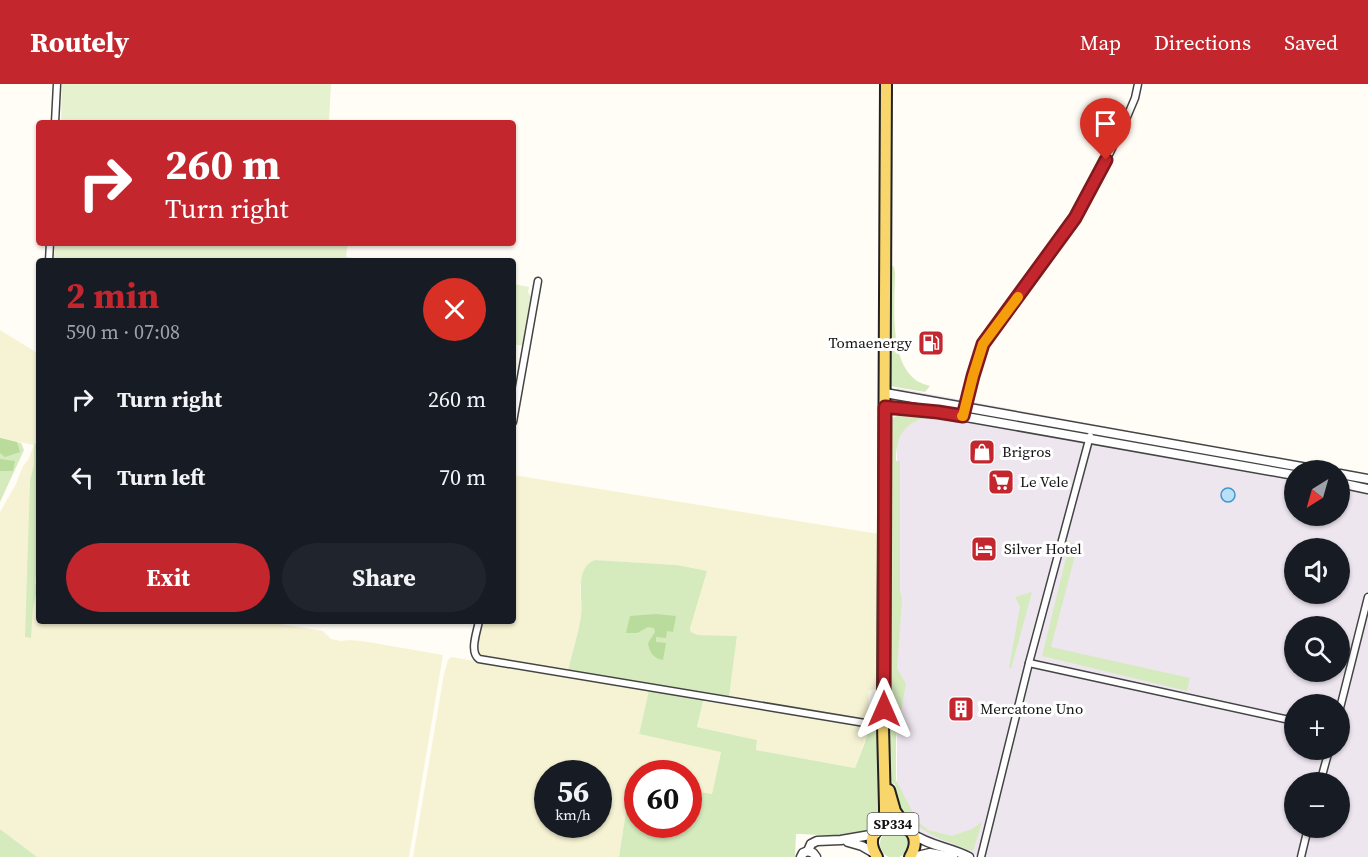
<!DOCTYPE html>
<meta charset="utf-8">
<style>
body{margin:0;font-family:"Source Serif 4",serif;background:#20242c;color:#f1f3f6;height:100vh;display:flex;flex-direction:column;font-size:22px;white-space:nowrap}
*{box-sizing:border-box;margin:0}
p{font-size:20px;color:#9ea1a6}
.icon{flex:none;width:33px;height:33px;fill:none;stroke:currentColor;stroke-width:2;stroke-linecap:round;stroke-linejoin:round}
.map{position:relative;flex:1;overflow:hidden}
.details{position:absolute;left:36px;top:174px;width:480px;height:366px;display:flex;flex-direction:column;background:#171b24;border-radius:6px;box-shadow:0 2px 4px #0004}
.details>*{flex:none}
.guide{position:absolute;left:36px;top:36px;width:480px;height:126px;border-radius:6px;box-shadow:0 2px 4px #0004;background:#c4262e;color:#fff;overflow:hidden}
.needle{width:39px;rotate:217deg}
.tools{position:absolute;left:1284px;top:376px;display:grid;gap:12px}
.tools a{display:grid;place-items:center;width:66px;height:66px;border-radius:50%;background:#171b24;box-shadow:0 2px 4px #0004;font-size:30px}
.speed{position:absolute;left:534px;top:676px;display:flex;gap:12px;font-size:30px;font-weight:700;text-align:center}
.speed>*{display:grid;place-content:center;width:78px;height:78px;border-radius:50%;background:#171b24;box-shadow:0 2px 4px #0004;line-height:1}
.speed small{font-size:15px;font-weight:400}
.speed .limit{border:9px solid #d22;background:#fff;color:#111}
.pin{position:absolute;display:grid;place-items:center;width:51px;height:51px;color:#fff;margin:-62px -26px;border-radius:50% 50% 50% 0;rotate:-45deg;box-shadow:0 0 6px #0007}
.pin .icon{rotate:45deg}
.me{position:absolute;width:66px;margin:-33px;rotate:0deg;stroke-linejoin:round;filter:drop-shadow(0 0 4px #0008)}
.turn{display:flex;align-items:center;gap:21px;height:126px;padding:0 30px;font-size:27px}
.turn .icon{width:78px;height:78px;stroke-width:2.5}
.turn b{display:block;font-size:42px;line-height:51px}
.round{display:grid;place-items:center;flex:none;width:63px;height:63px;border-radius:32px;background:#20242c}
.overview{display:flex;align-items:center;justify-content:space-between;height:102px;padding:0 30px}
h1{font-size:36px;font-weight:700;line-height:45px;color:#c4262e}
.button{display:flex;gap:12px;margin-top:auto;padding:12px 30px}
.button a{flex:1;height:69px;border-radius:36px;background:#c4262e;color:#fff;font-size:24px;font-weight:700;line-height:69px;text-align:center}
.button a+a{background:#20242c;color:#f1f3f6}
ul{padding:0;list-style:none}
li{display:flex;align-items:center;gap:18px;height:78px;padding:0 30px}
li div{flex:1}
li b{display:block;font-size:22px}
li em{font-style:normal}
header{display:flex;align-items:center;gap:36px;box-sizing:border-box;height:84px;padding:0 30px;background:#c4262e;color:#fff}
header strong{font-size:28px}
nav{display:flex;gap:33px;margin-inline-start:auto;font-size:21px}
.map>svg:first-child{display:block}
</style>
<header>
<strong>Routely</strong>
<nav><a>Map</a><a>Directions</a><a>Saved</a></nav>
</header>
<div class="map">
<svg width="1368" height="773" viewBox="0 0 1368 773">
<rect width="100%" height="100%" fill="#fffdf5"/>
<path fill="#eee6ef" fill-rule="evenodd" d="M897,304L1368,391V773H981L924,751L909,738L897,710ZM1294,387H1340V432H1294ZM1294,465H1340V510H1294ZM1294,543H1340V588H1294ZM1294,621H1340V666H1294ZM1294,699H1340V744H1294Z"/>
<g fill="#f6f3d4" fill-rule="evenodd">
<polygon points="0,246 39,270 39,537 262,537 323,547 331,555 341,557 349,556 362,557 443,571 409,773 37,773 0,745 0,428 16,400 23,382 28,376 34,361 0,354"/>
<polygon points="513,391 879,450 879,604 868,607 869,627 866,633 861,635 729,613 737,552 698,551 691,548 677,481 595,476 584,489 580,503 582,529 568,587 481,572 477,568 482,537 513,537"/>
<path d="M451,573L649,606L639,650L721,667L712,710L689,706L688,690H638L637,696H633L627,720L619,773H413L444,590L448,576ZM548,690H598V741H548Z"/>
<polygon points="703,617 867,642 868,648 855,684 756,666 757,656 697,643"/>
</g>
<g fill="#d5ebbd">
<path d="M891,181L894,183L895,188C895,219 888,277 917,297C921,299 926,301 930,302L925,308L890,302Z"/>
<path d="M898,332L924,334C902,340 896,355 896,377H900V507L902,516L897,584L906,600L896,653V696L918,738L928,746L952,752L972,745L982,738L973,767C964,765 955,760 946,757C919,746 896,731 895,700H891L889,649V337L894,333Z"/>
<polygon points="0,354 21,359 24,366 0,418"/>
<polygon points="39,355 37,440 39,465 35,498 37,507 33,523 31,554 25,553 30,396 34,381 34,361"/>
<polygon points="1070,458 1078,460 1051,563 1190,594 1187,607 1042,572"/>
<path d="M595,476L677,481L707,487L690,544L691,548L698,551L737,552L729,613L568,587C572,569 578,550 581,532C584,516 573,484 595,476Z"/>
<polygon points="1032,508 1011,585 1009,583 1020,523 1015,513"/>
<path d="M649,606L714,616L715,617H703L697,643L757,656L756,666L855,684L865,658L869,644L867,642L878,645L880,740C860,757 821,750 796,750L795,773H619L627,720L633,695L637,696L638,741H688L689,706L712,710L721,668L639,650Z"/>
<polygon points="0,745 37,773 0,773"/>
<circle cx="894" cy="760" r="14"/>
</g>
<g fill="#b9dc9c">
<polygon points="0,354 17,358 20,368 5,373 0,369"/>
<polygon points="0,375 15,377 13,387 0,387"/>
<path d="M656,530L676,532L673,548L667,547L666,554L656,553V558L666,559L663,576C654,575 649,568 648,559L655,548L654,544L648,543L637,549H626L630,532Z"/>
</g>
<g fill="#e6f2cf">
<polygon points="62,0 331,0 329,39 61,39"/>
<polygon points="55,159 348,159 346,173 371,177 54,177"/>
<polygon points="513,200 529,203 528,208 532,214 524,262 513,260"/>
</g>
<circle fill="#b9e0f7" stroke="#3f96cf" stroke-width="1.5" cx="1228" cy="411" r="7"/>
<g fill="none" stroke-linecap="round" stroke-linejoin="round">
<defs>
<g id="minor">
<polyline points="55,39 57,0"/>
<polyline points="49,177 50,159"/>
<polyline points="963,332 973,292 983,260 1075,134 1097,95 1124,40 1135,14 1138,0"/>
<polyline points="513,338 538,197"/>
<path d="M479,537C477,548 469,568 479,575L883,642"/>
<polyline points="1029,579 1294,637"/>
<polyline points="1340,624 1368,513"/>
<polyline points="1320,699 1329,666"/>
<polyline points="981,773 1029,579 1090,352"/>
<polyline points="1301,773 1308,744"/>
</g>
<g id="tertiary">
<polyline points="885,309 1324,387"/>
<polyline points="884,323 938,328 1294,391"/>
<polyline points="1340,390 1368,395"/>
<polyline points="1340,399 1368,405"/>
<path d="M911,749C929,762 950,763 969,773"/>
<polyline points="848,758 862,762 874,769"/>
<polyline points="808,767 811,760 817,757 841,756 876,750"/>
<polyline points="801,773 803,769 808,767 813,769 816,773"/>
<polyline points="913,773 930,769 953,773"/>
</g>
<g id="primary">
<polyline points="889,706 895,727 906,743"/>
<polyline points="879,745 885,734 885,723 883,642 886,0"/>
<path d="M877,773C851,730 935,730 910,773"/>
</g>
</defs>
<use href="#minor" stroke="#444" stroke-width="9"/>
<use href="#tertiary" stroke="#444" stroke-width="11"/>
<use href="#primary" stroke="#222" stroke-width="14"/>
<use href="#minor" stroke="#fff" stroke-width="6"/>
<use href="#tertiary" stroke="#fff" stroke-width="8"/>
<use href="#primary" stroke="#f9d66b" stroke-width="10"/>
</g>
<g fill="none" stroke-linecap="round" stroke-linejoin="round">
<defs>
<polyline id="route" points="884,625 885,323 938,328 963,332 973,292 983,260 1075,134 1106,76"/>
</defs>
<use href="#route" stroke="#7f191e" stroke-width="15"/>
<use href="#route" stroke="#c4262e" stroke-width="10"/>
<polyline stroke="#f59e0b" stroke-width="10" points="962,332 963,332 973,292 983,260 1018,213"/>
</g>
<defs>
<symbol id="fuel-square" viewBox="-11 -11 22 22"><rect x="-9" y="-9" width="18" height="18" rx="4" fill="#c4262e" stroke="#fff"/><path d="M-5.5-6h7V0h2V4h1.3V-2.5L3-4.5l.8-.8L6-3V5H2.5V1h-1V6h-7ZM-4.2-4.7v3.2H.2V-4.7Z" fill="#fff"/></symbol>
<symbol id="shop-square" viewBox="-11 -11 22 22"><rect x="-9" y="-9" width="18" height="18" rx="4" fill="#c4262e" stroke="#fff"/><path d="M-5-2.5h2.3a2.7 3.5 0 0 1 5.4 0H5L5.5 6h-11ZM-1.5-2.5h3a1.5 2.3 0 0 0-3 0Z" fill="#fff"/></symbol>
<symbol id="supermarket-square" viewBox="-11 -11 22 22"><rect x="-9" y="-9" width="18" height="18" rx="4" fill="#c4262e" stroke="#fff"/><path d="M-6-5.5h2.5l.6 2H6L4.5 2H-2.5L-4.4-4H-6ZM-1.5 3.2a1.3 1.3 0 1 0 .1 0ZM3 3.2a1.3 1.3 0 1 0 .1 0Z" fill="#fff"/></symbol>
<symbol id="hotel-square" viewBox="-11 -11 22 22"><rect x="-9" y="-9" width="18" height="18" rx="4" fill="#c4262e" stroke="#fff"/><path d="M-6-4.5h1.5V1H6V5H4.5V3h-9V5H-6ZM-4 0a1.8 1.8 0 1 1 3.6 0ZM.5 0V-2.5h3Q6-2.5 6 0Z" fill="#fff"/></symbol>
<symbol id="building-square" viewBox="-11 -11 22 22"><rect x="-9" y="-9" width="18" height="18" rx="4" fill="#c4262e" stroke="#fff"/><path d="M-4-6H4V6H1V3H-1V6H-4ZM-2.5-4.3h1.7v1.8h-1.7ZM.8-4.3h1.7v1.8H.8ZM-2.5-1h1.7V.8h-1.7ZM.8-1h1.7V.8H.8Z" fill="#fff"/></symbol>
</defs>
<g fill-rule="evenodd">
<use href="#fuel-square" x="916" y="244" width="30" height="30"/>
<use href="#shop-square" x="967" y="353" width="30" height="30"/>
<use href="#supermarket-square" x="986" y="383" width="30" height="30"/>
<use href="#hotel-square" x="969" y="450" width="30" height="30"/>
<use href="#building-square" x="946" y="610" width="30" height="30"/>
</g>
<g text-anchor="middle" stroke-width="6" stroke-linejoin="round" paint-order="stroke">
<rect fill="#fff" stroke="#585858" stroke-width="1.5" x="867.5" y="729" width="51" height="22" rx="4.5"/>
<g font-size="14" font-weight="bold" fill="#111">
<text x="893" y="745">SP334</text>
</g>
<g font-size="15" fill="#111" stroke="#fff" text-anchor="start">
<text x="912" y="264" text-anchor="end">Tomaenergy</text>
<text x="1002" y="373">Brigros</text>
<text x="1020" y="403">Le Vele</text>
<text x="1004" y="470">Silver Hotel</text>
<text x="980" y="630">Mercatone Uno</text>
</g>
</g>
</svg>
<div class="tools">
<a><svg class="needle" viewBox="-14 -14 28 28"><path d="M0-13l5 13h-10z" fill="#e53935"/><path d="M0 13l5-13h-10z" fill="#9ea1a6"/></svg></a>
<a><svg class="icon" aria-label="sound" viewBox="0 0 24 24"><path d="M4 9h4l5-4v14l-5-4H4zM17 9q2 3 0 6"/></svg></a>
<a><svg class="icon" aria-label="search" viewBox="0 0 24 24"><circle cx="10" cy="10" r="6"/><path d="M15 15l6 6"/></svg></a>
<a>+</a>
<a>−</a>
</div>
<div class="speed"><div>56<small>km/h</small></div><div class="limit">60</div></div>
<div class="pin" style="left:1106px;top:76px;background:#d93025"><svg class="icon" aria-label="arrive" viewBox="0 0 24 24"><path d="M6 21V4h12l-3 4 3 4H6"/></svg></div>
<svg class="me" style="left:884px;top:625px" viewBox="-20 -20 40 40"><path d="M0-17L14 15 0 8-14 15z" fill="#c4262e" stroke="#fff" stroke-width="4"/></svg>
<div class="guide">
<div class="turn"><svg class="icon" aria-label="right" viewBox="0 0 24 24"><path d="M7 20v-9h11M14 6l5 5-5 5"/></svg><div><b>260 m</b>Turn right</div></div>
</div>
<section class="details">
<div class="overview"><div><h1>2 min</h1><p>590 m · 07:08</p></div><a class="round" style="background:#d93025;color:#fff"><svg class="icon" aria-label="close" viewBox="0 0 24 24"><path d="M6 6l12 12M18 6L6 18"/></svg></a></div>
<ul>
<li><svg class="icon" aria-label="right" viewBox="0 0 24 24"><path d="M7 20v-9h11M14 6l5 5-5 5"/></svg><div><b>Turn right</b></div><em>260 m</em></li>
<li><svg class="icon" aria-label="left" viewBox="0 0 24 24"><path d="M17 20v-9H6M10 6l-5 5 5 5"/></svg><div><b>Turn left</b></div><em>70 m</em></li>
</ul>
<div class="button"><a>Exit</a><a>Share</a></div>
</section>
</div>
